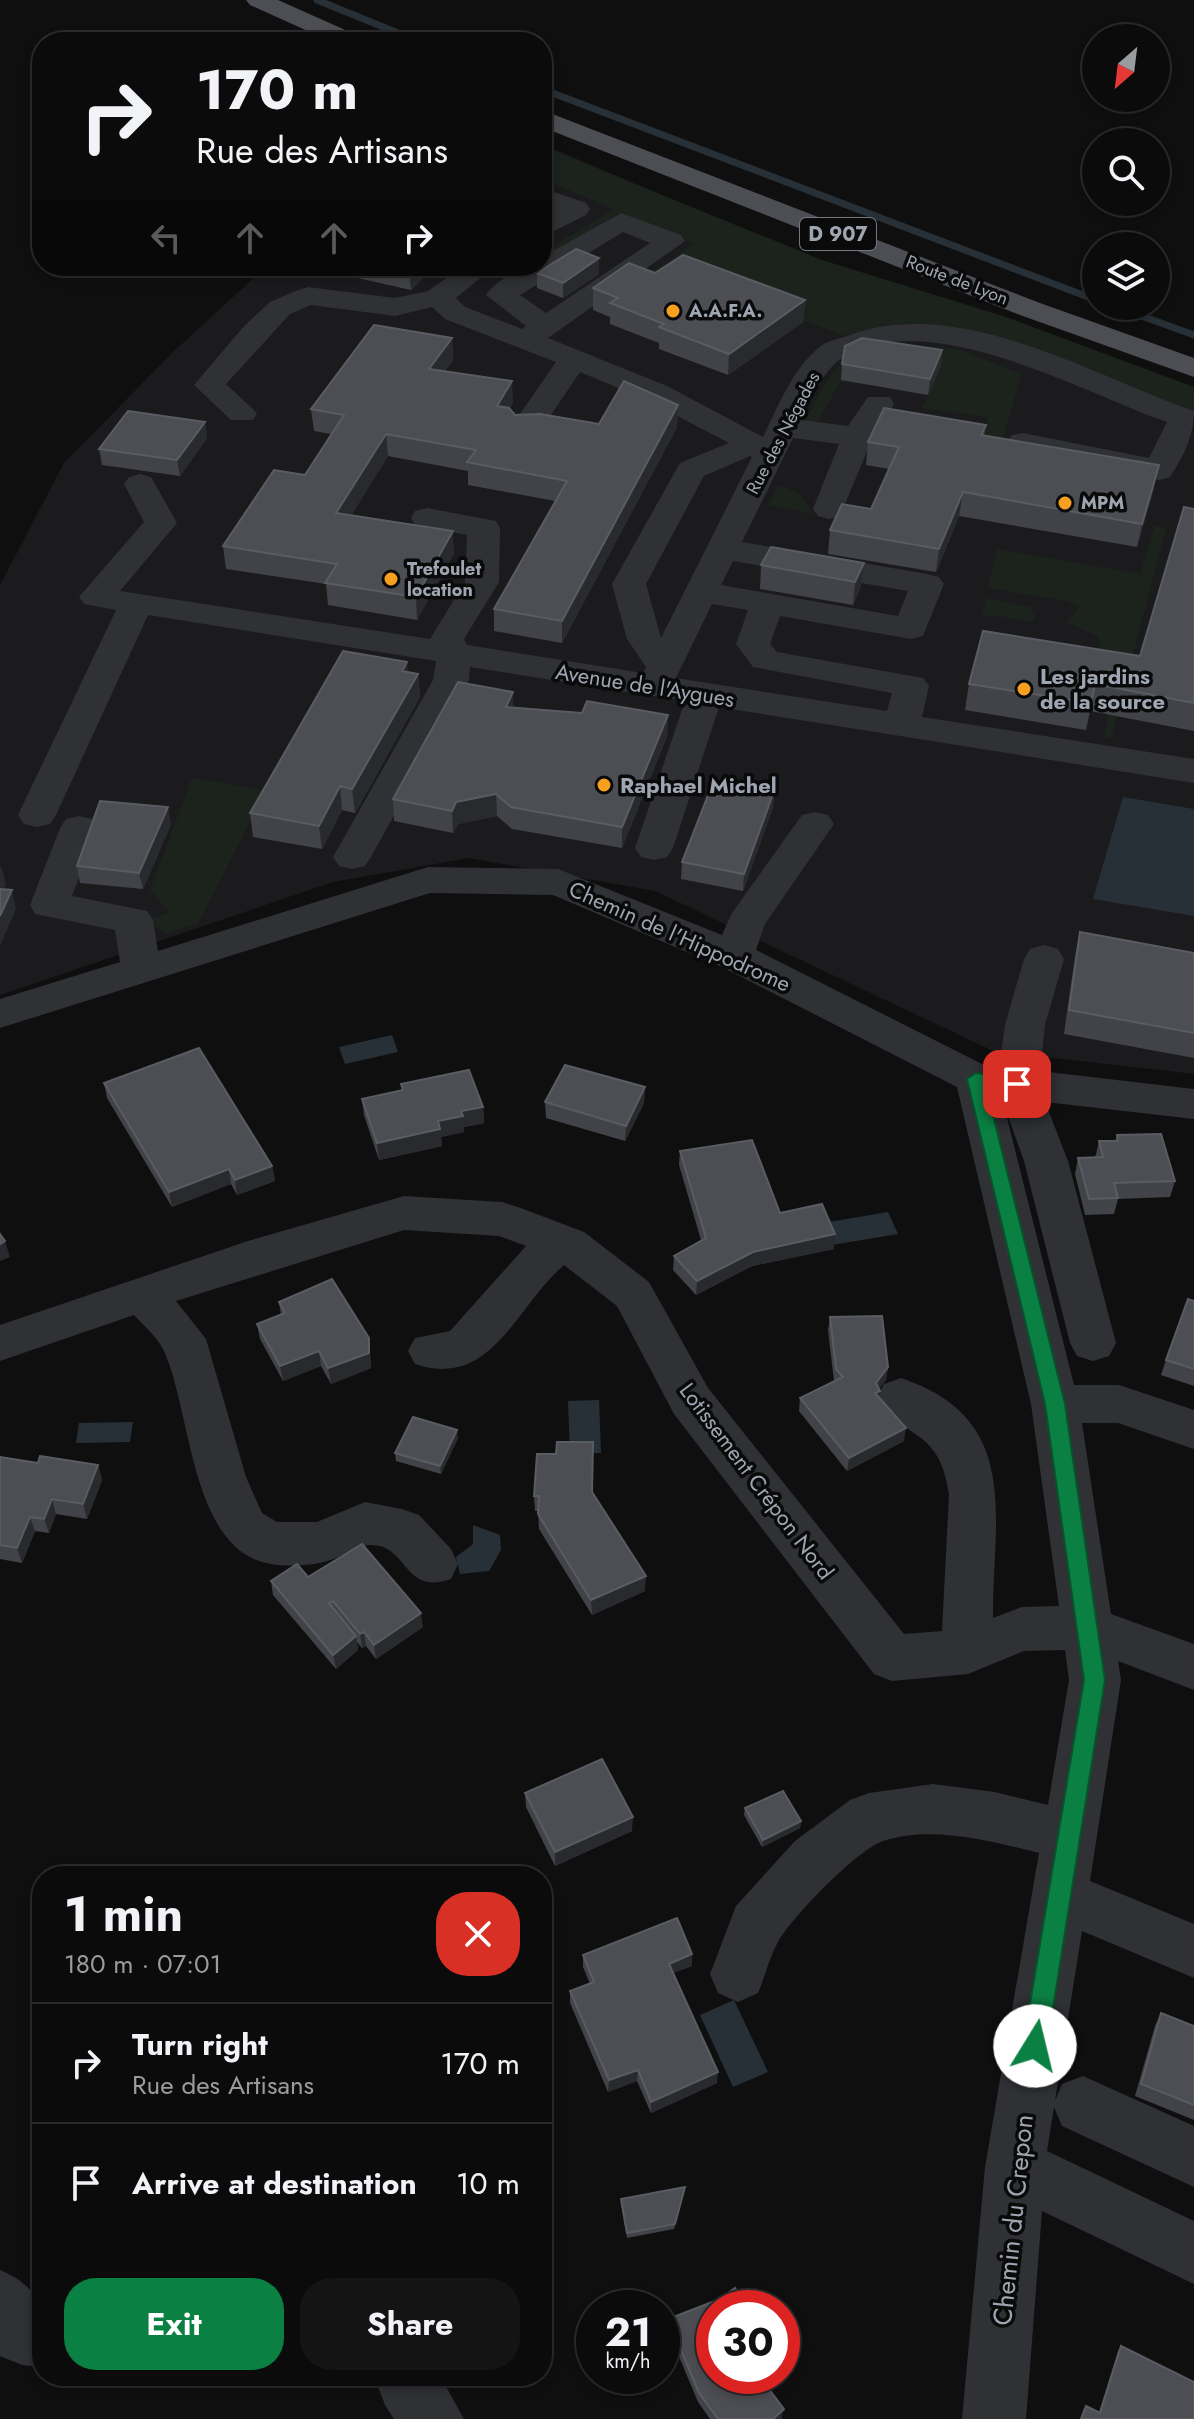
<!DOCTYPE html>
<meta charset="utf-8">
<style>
body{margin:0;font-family:Jost,sans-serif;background:#141415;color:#f1f3f6;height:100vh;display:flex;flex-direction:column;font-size:30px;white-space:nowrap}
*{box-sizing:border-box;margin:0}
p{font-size:26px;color:#9a9b9d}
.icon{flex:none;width:44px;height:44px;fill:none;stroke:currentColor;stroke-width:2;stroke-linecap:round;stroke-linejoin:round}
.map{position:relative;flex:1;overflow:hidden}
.details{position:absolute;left:32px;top:1866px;width:520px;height:520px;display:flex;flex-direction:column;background:#0b0b0c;border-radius:32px;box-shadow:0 4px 12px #0003,0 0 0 2px #2b2b2d}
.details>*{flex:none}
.top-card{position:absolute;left:32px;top:32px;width:520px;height:244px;border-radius:32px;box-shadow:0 4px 12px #0003,0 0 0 2px #2b2b2d;background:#0b0b0c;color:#f1f3f6;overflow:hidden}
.needle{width:52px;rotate:208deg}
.fabs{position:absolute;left:1082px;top:24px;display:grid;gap:16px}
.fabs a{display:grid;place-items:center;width:88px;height:88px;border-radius:50%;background:#0b0b0c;box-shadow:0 4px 12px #0003,0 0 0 2px #2b2b2d;font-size:40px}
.speed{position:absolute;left:576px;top:2290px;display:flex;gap:16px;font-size:40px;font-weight:700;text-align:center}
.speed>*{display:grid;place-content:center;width:104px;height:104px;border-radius:50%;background:#0b0b0c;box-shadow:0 4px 12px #0003,0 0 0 2px #2b2b2d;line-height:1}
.speed small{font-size:20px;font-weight:400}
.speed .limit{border:12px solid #d22;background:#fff;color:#111}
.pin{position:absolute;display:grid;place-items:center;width:68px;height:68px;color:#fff;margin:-34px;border-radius:16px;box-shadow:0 4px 12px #0006}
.me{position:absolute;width:88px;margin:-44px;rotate:9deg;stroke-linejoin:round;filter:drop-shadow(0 0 6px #0008)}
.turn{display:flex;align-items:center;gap:28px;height:168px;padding:0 32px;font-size:36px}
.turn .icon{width:104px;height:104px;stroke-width:2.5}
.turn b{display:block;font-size:56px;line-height:68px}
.lanes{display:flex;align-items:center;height:76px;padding:0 32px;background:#0003;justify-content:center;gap:40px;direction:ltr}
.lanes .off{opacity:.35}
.round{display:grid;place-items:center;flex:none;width:84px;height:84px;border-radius:32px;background:#141415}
.headline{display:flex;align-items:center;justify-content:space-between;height:136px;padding:0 32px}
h1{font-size:48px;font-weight:700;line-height:60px}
.action{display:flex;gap:16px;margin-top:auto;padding:16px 32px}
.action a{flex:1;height:92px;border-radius:32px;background:#0b8043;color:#fff;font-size:32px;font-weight:700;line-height:92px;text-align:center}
.action a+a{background:#141415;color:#f1f3f6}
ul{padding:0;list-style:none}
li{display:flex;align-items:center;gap:24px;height:120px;padding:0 32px;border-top:2px solid #2b2b2d}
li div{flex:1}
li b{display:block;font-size:30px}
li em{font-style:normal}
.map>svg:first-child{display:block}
</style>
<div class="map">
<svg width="1194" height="2419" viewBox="0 0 1194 2419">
<rect width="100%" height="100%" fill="#0f0f10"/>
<polygon fill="#1b1b1d" points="542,144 893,294 1194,391 1194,1074 993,1051 655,891 469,858 333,882 0,995 0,585 64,463 174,351 267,266 542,266"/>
<g fill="#1b231c">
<polygon points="542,146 822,260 1003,316 1194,387 1194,411 1034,355 925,325 890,325 845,336 678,272 610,300 694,244 619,213 542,259 542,253 614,209 542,179"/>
<path d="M904,344L957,349L1022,374L1001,443L982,442L988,417L922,408L942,365L894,358L869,384L840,382L816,425L805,421C839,357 833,362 904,344Z"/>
<polygon points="779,485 800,494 813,514 768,505"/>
<polygon points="1155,525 1166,528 1111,739 1104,736 1118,673 1105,658 1097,636 1066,622 1080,607 1066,601 988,588 997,549 1140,574"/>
<polygon points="986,598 1030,607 1035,617 1032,622 992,615 981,618"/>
<polygon points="192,778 266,790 198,924 166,933 146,922 169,912 150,890"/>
</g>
<g fill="#273036">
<polygon points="1123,797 1194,809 1194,916 1093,899"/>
<polygon points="392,1035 398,1052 345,1064 339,1047"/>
<polygon points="888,1212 898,1234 832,1245 823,1223"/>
<polygon points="599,1400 601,1453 570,1454 568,1401"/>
<polygon points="133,1422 130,1442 76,1443 79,1423"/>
<polygon points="473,1525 500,1535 501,1550 489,1571 460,1574 456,1557 473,1544"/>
<polygon points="734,2000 768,2072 733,2087 700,2015"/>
</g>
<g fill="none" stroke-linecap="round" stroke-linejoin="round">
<g stroke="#273036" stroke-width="7">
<polyline points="317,0 420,42"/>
<polyline points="542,89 1096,300"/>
<polyline points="1114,306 1194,335"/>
</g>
<g fill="#303135" fill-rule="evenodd">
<polygon points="542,188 586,203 590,209 586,215 542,237 542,217 554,210 542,205"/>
<path d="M621,213L681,235L685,241L548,338L667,386L763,437C778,407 791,372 817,349C825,341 839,339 850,335C960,295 1091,375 1194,411C1194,435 1184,456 1170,477L1159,480L1023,451L1012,449L1007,442L1012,435L1023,433L1149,458L1167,422C1083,393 926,303 841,359C821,372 812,400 802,420L848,426L868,397H890L894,404L873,437L840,516L829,519L818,516L813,509L839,444L793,438L742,542L927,574L939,577L944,584L923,636L911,639L780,616L770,644L777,652L923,678L929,686L922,717L1194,759V783L719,707L673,848L667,857L654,860L641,857L635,848L685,701L470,667L469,680L371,857L365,866L352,869L339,866L333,857L433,680L436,661L148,615L56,815L50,824L37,827L24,824L18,815L116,610L84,604L79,597L144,522L124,484L129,477L140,474L151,477L177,523L120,591L430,639L465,582L467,535L415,525L411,518L415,511L427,508L496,521L500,528L499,582L464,639L467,645L643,673L646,667L627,639L612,584L680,463L729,443L645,399L580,372L538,434H516L511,427L556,362L445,319L432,307L395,316L311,305L290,314L226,384L257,413L253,420H231L194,385L245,325L270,302L298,290L308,287L395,298L428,291L463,266H495L456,298L465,307L522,329L526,326L486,295C497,279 523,266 542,266V257ZM623,232L650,243L546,313L520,295ZM750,456L752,457L661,638L646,584L704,476ZM733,561L908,591L898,616L721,585ZM712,604L748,610L736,644L753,667L892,693L887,711L676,678Z"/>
<path d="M815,812L828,815L834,824L765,924L756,950L984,1065L999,1067L1005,1025L1024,959L1030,949L1044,945L1058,949L1064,959L1045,1025L1040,1071L1194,1089V1119L1045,1102L1068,1161L1116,1343L1109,1356L1093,1361L1077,1356L1070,1343L1024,1161L1003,1102L1074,1385H1119L1194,1410V1449L1118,1423H1082L1111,1614L1194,1644V1690L1118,1661L1121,1680L1090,1881L1194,1924V1978L1082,1931L1055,2101L1062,2084L1083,2076L1194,2126V2187L1062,2126L1054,2107L1047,2151L1194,2221V2284L1042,2211L1026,2419H962L985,2167L1039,1853C990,1841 933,1825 883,1841C858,1849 791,1918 778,1942C769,1958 765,1977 758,1993L738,2002L718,1993L710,1974L736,1906L795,1841L850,1800L869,1793L933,1784L995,1792L1048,1805L1069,1680L1065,1650L1024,1651L968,1674L892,1681L874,1674L674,1414L617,1306L564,1265C515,1307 492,1390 415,1364L408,1351L415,1338L450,1331L526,1246L499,1236L404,1230L176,1301L206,1339L246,1477L262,1513L277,1522H317L365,1502L402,1509L419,1515L451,1549L458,1564L451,1579C402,1596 409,1544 370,1545C359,1545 346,1554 336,1558C317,1566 291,1567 271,1564C188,1551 192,1405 162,1347C156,1336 143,1325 134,1315L0,1361V1325L248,1241L404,1196L502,1202L518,1207L584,1232L649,1282L708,1388L904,1634L942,1631L949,1495C940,1424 900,1441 877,1397L884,1384L901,1378C1024,1419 992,1519 993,1618L1022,1607L1059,1606L1031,1404L957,1087L720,966L553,895L430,893L0,1028V999L120,962L115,930L35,914L30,905L60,828L66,819L79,816L92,819L98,828L72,896L147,911L153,920L158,951L428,867L558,869L722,935L732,913L802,815Z"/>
<path d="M0,2270C50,2291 42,2320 42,2367L22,2365L0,2356Z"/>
<polygon points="374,2376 440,2376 464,2419 394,2419 385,2405"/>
</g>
<g fill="#4c4e54" fill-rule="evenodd">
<polygon points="246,0 278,0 361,37 364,42 332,42 250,5"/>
<polygon points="542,110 1040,303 1194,358 1194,377 1020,315 542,127"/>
</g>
</g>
<g fill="#424348">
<polygon points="599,258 599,274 563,298 537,288 537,273"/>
<polygon points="304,266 435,266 411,290"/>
<polygon points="655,273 805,300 803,322 728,375 659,349 659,343 610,324 610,317 593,310 593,288"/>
<polygon points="452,338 453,360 445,371 513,403 509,409 515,415 599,424 678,405 677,427 562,643 494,631 494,609 555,501 468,485 468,471 388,456 351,515 454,553 417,620 328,605 326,584 226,569 223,546 305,475 331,434 314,431 311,409"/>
<polygon points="942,350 941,366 928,395 841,380 842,364"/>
<polygon points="205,422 207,438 180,476 102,465 99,449"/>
<polygon points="986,425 984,436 1154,488 1137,547 959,516 936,572 828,554 830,530 871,509 889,469 866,465 868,442"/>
<polygon points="1194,509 1194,731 1090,711 1086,730 965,710 969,684 1140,656"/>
<polygon points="864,563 861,586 853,605 760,589 761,565"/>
<polygon points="408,672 418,674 420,697 355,813 342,810 322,849 253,837 250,813"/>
<polygon points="514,708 582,713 668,715 667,736 622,848 512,829 497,816 458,824 453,833 394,821 393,799"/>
<polygon points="774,791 773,807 743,891 681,879 682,862"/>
<polygon points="171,824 143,889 80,883 77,866"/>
<polygon points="1080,932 1194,953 1194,1058 1064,1034 1075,956"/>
<polygon points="104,1083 272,1166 275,1181 237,1195 231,1184 172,1207 107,1098"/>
<polygon points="401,1084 483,1107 484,1123 464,1127 464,1132 441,1137 442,1146 379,1160 364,1115 362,1099 402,1090"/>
<polygon points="645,1087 644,1103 625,1141 546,1118 545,1102"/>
<polygon points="1117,1135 1175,1181 1170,1197 1118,1199 1114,1214 1085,1215 1075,1174 1078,1158 1095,1158 1099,1141 1115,1141"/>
<polygon points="680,1151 780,1213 834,1249 752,1266 696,1295 673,1270 674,1256 701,1240 679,1165"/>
<polygon points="1194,1301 1194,1386 1161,1375 1166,1360"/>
<polygon points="279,1302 369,1338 371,1368 331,1384 321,1366 283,1381 260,1339 257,1324 281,1315"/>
<polygon points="830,1317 888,1367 886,1380 879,1389 879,1397 904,1441 847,1471 799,1411 800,1398 834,1381 828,1330"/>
<polygon points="458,1438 441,1474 396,1461 395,1453"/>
<polygon points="0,1457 38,1463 98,1465 102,1480 87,1519 56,1514 49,1533 35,1531 22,1563 0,1559"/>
<polygon points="592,1492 645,1591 592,1615 539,1529 538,1511 535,1511 534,1496"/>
<polygon points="308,1577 423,1627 376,1659 366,1646 362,1648 357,1642 358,1650 336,1669 273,1595 271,1581"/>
<polygon points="525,1793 632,1831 555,1866 526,1807"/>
<polygon points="745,1808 801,1821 800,1828 762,1847 744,1815"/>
<polygon points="692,1954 692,1966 673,1973 717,2083 651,2113 637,2081 608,2092 570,2003 570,1991 590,1984 583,1967 583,1955"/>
<polygon points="1161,2013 1194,2026 1194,2120 1135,2096 1155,2026"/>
<polygon points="684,2192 674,2229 627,2238 621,2204 621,2199"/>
<polygon points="714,2308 782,2418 781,2419 710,2419 698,2402 667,2328 668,2319"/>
<polygon points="1121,2346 1194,2419 1080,2419 1086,2406 1099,2412 1118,2351"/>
</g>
<g fill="#292a2d">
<polygon points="599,258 599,274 563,298 563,283"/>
<polygon points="411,266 435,266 411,290 409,268"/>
<polygon points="805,300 803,322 728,375 729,354"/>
<polygon points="452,338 453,360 431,390 429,369"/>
<polygon points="942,350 941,366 928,395 930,379"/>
<polygon points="512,381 513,403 498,428 497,406"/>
<polygon points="678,405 677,427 562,643 562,621"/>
<polygon points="205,422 207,438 180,476 177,460"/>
<polygon points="386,434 388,456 339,536 336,513"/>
<polygon points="1159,465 1154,488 1137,547 1142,524"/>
<polygon points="963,492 959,516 936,572 939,549"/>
<polygon points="453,531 454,553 417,620 416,597"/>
<polygon points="864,563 861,586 853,605 855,582"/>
<polygon points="407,662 409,685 402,671"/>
<polygon points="418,674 420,697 355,813 352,789"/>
<polygon points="513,692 514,713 506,707"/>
<polygon points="668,715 667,736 622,848 622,827"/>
<polygon points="340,786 342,810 322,849 319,826"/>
<polygon points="774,791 773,807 743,891 744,874"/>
<polygon points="496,794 497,816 458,824 453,833 452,811 456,802"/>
<polygon points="168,807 171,824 143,889 139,873"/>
<polygon points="1,865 6,884 0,897 0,868"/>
<polygon points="12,890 16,909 0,946 0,916"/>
<polygon points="645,1087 644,1103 625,1141 626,1126"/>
<polygon points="483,1107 484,1123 464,1127 464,1132 441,1137 442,1146 379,1160 377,1143 461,1111"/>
<polygon points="272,1166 275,1181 237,1195 235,1180"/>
<polygon points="229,1169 231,1184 172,1207 169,1192"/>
<polygon points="835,1234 834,1249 752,1266 696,1295 697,1281 753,1252"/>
<polygon points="5,1241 10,1257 0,1261 0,1244"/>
<polygon points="369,1338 371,1368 331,1384 328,1368"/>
<polygon points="319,1351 321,1366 283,1381 280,1366"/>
<polygon points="888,1367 886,1380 877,1392 880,1391 878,1404 873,1406 876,1383"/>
<polygon points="906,1428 904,1441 847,1471 849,1458"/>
<polygon points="457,1430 458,1438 441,1474 440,1466"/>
<polygon points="98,1465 102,1480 87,1519 83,1504"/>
<polygon points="52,1499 56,1514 49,1533 44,1519"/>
<polygon points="30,1517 35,1531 22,1563 17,1548"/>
<polygon points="646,1576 645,1591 592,1615 591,1600"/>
<polygon points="421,1613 423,1627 376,1659 374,1645"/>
<polygon points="364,1632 366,1646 362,1648 360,1634"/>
<polygon points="356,1636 358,1650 336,1669 333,1655"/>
<polygon points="633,1817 632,1831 555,1866 555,1852"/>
<polygon points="801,1821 800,1828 762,1847 763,1840"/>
<polygon points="692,1954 692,1966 668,1975 669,1964"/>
<polygon points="638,2070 637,2081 608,2092 609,2080"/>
<polygon points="718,2072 717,2083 651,2113 651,2102"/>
<polygon points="784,2409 781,2419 773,2419"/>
</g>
<g fill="#4c4e53" stroke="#595c62" stroke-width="2">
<polygon points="576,249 599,258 563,283 537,273"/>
<polygon points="683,255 805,300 729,354 659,327 664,324 610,303 618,298 593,288 629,263 655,273"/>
<polygon points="374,325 452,338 429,369 512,381 497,406 509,408 515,415 540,414 599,424 624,381 678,405 562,621 494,609 567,481 467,462 476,450 386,434 336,513 453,531 416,597 325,583 337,564 223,546 274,470 305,475 344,415 311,409"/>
<polygon points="862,338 942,350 930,379 842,364 845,346"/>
<polygon points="884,408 986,425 981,435 1159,465 1142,524 963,492 939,549 830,530 842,504 871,509 899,447 868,442"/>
<polygon points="128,411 205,422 177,460 99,449"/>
<polygon points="1184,507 1194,509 1194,703 1095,684 1091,703 969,684 983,631 1140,656"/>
<polygon points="771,547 864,563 855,582 761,565"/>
<polygon points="343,651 407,662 402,671 418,674 352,789 340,786 319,826 250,813"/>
<polygon points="458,682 513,692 506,707 582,713 587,701 668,715 622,827 511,807 496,794 456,802 452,811 393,799"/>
<polygon points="714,780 774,791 744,874 682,862"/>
<polygon points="100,801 168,807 139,873 77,866"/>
<polygon points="0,889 12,890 0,916"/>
<polygon points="1080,932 1194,953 1194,1033 1069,1010"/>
<polygon points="199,1048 272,1166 235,1180 229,1169 169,1192 104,1083"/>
<polygon points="565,1065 645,1087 626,1126 545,1102"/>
<polygon points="469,1070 483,1107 461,1111 463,1116 438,1121 440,1129 377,1143 362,1099 403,1090 401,1084"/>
<polygon points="1161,1134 1175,1181 1114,1183 1118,1198 1089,1199 1078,1158 1103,1157 1099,1141 1118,1141 1117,1135"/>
<polygon points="752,1140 780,1213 822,1204 835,1234 753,1252 697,1281 674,1256 706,1238 680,1151"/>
<polygon points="0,1234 5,1241 0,1244"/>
<polygon points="332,1279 369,1338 369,1353 328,1368 319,1351 280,1366 257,1324 285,1313 279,1302"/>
<polygon points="1188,1299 1194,1301 1194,1369 1166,1360"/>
<polygon points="882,1316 888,1367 876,1383 880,1391 875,1393 906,1428 849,1458 800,1398 843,1377 836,1369 830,1317"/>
<polygon points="413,1417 457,1430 440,1466 395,1453"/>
<polygon points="557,1442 593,1442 592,1492 646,1576 591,1600 538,1514 539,1496 534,1496 537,1454 556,1454"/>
<polygon points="40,1456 98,1465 83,1504 52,1499 44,1519 30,1517 17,1548 0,1545 0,1457 38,1463"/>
<polygon points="362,1544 421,1613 374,1645 364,1632 360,1634 333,1601 329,1603 356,1636 333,1655 271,1581 297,1564 308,1577"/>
<polygon points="602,1759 633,1817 555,1852 525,1793"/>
<polygon points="783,1791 801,1821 763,1840 745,1808"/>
<polygon points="677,1918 692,1954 669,1964 718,2072 651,2102 638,2070 609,2080 570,1991 594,1982 583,1955"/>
<polygon points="1161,2013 1194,2026 1194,2105 1141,2084"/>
<polygon points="685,2187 675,2224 627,2233 621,2199"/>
<polygon points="735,2288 746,2308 714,2308 714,2376 759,2376 784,2409 773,2419 718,2419 699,2393 668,2319 720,2299"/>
<polygon points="1121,2346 1194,2382 1194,2419 1081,2419 1086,2406 1100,2413"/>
</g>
<polygon fill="#0b8043" stroke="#07532c" stroke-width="2" points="976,1073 1017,1078 1026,1084 1017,1091 986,1087 1065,1404 1105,1680 1047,2046 1043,2054 1035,2058 1027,2054 1023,2046 1084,1680 1045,1404 967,1079"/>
<g fill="#f7a020" stroke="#0a0a0b" stroke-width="3">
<circle cx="673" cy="311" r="8"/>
<circle cx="1065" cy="503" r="8"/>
<circle cx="391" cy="579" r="8"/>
<circle cx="1024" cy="689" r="8"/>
<circle cx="604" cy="785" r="8"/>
</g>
<g text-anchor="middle" stroke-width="7" stroke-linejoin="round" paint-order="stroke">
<g font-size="18" fill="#9fa6b2" stroke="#0a0a0b">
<text transform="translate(957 280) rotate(21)" y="6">Route de Lyon</text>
<text transform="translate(783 433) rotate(-62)" y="6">Rue des Négades</text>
</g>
<g font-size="18" font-weight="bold" fill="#9fa6b2" stroke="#0a0a0b" text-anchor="start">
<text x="689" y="317">A.A.F.A.</text>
<text x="1081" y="509">MPM</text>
<text x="407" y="575">Trefoulet<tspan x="407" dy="21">location</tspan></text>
</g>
<rect fill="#0a0a0b" stroke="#727780" stroke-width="2" x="800" y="218" width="76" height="32" rx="6"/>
<g font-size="20" font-weight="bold" fill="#9fa6b2">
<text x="838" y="241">D 907</text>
</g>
<g font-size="22" font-weight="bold" fill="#9fa6b2" stroke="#0a0a0b" text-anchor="start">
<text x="1040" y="684">Les jardins<tspan x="1040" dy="25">de la source</tspan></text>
<text x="620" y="793">Raphael Michel</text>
</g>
<g font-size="22" fill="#9fa6b2" stroke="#0a0a0b">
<text transform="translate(645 685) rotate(9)" y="8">Avenue de l'Aygues</text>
<text transform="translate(680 936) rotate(24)" y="8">Chemin de l'Hippodrome</text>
<text transform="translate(757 1481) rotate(53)" y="8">Lotissement Crépon Nord</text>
</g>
<g font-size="26" fill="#9fa6b2" stroke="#0a0a0b">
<text transform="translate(1013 2220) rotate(-84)" y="9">Chemin du Crepon</text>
</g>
</g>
</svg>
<div class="fabs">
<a><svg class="needle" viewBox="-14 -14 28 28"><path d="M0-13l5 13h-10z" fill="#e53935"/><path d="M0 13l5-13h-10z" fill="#9a9b9d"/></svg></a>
<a><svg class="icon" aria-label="search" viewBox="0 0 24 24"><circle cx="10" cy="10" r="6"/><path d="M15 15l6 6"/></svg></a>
<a><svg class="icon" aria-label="layers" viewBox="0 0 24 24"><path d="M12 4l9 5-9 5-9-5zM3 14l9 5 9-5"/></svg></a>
</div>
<div class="speed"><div>21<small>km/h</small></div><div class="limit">30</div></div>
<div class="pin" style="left:1017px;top:1084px;background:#d93025"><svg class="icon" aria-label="arrive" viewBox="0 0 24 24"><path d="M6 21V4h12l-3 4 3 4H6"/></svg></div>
<svg class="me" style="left:1035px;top:2046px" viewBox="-20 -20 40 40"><circle r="19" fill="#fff"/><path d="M0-13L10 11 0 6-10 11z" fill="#0b8043"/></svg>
<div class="top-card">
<div class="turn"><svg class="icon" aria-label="right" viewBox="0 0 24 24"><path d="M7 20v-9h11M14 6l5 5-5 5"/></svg><div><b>170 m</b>Rue des Artisans</div></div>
<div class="lanes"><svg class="icon off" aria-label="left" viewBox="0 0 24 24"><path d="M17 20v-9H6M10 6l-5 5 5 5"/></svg><svg class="icon off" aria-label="ahead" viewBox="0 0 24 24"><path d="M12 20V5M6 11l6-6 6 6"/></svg><svg class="icon off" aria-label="ahead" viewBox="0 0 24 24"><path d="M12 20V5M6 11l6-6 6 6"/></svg><svg class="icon" aria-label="right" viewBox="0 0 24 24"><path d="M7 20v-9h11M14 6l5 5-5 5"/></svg></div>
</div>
<section class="details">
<div class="headline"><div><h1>1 min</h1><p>180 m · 07:01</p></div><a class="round" style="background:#d93025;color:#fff"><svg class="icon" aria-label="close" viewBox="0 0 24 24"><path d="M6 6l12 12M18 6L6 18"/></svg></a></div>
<ul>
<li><svg class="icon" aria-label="right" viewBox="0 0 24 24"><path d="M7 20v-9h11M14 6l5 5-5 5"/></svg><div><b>Turn right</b><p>Rue des Artisans</p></div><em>170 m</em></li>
<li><svg class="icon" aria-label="arrive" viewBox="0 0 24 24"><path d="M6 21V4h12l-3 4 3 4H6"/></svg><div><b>Arrive at destination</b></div><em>10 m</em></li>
</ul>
<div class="action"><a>Exit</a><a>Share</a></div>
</section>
</div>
